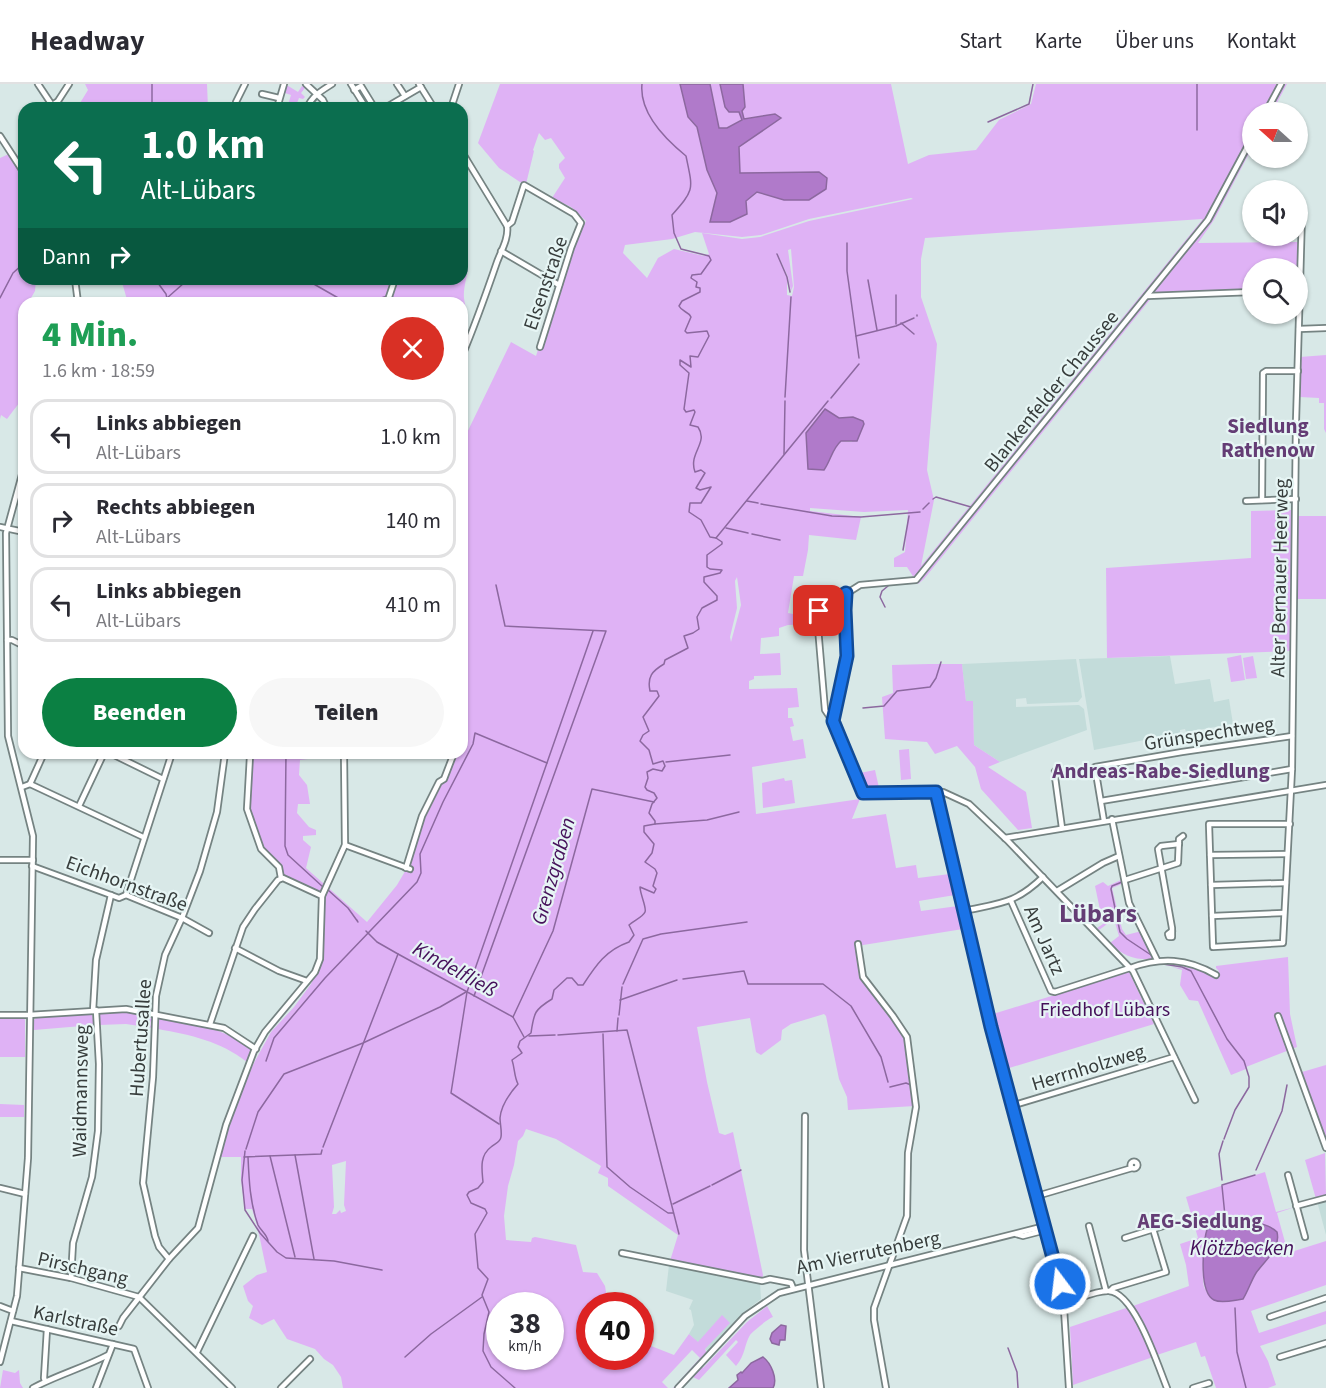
<!DOCTYPE html>
<html lang="de">
<meta charset="utf-8">
<style>
body{margin:0;font-family:"Source Sans 3",sans-serif;background:#f7f7f7;color:#2b2b33;height:100vh;display:flex;flex-direction:column;font-size:22px;white-space:nowrap}
*{box-sizing:border-box;margin:0}
p{font-size:20px;color:#7c7c81}
.icon{flex:none;width:33px;height:33px;fill:none;stroke:currentColor;stroke-width:2;stroke-linecap:round;stroke-linejoin:round}
.map{position:relative;flex:1;overflow:hidden}
.side{position:absolute;left:18px;top:213px;width:450px;height:462px;display:flex;flex-direction:column;background:#fff;border-radius:18px;box-shadow:0 2px 4px #0004}
.side>*{flex:none}
.top-card{position:absolute;left:18px;top:18px;width:450px;height:183px;border-radius:18px;box-shadow:0 2px 4px #0004;background:#0b6e4f;color:#fff;overflow:hidden}
.needle{width:39px;rotate:291deg}
.tools{position:absolute;left:1242px;top:18px;display:grid;gap:12px}
.tools a{display:grid;place-items:center;width:66px;height:66px;border-radius:50%;background:#fff;box-shadow:0 2px 4px #0004;font-size:30px}
.speed{position:absolute;left:486px;top:1208px;display:flex;gap:12px;font-size:30px;font-weight:700;text-align:center}
.speed>*{display:grid;place-content:center;width:78px;height:78px;border-radius:50%;background:#fff;box-shadow:0 2px 4px #0004;line-height:1}
.speed small{font-size:15px;font-weight:400}
.speed .limit{border:9px solid #d22;background:#fff;color:#111}
.pin{position:absolute;display:grid;place-items:center;width:51px;height:51px;color:#fff;margin:-26px;border-radius:12px;box-shadow:0 3px 9px #0006}
.me{position:absolute;width:66px;margin:-33px;rotate:345deg;stroke-linejoin:round;filter:drop-shadow(0 0 4px #0008)}
.turn{display:flex;align-items:center;gap:21px;height:126px;padding:0 24px;font-size:27px}
.turn .icon{width:78px;height:78px;stroke-width:2.5}
.turn b{display:block;font-size:42px;line-height:51px}
.then{display:flex;align-items:center;height:57px;padding:0 24px;background:#0003;gap:12px;font-size:22px}
.round{display:grid;place-items:center;flex:none;width:63px;height:63px;border-radius:32px;background:#f7f7f7}
.head{display:flex;align-items:center;justify-content:space-between;height:102px;padding:0 24px}
h1{font-size:36px;font-weight:800;line-height:45px;color:#1e9e55}
.action{display:flex;gap:12px;margin-top:auto;padding:12px 24px}
.action a{flex:1;height:69px;border-radius:36px;background:#0b8043;color:#fff;font-size:24px;font-weight:800;line-height:69px;text-align:center}
.action a+a{background:#f7f7f7;color:#2b2b33}
ul{padding:0;list-style:none}
li{display:flex;align-items:center;gap:18px;height:75px;margin:0 12px 9px;padding:0 12px;border:3px solid #e1e1e2;border-radius:18px}
li div{flex:1}
li b{display:block;font-size:22px}
li em{font-style:normal}
header{display:flex;align-items:center;gap:36px;box-sizing:border-box;height:84px;padding:0 30px;background:#fff;border-bottom:2px solid #e1e1e2}
header strong{font-size:28px}
nav{display:flex;gap:33px;margin-inline-start:auto;font-size:21px}
.map>svg:first-child{display:block}
</style>
<header>
<strong>Headway</strong>
<nav><a>Start</a><a>Karte</a><a>Über uns</a><a>Kontakt</a></nav>
</header>
<div class="map">
<svg width="1326" height="1304" viewBox="0 0 1326 1304">
<rect width="100%" height="100%" fill="#d8e8e7"/>
<g fill="#c3dcda">
<polygon points="1170,572 1175,600 1210,595 1214,618 1229,615 1233,640 1186,648 1185,645 1180,646 1180,649 1094,666 1079,575"/>
<polygon points="1076,575 1082,613 1078,618 1027,620 1026,614 1016,615 1016,623 1079,621 1084,625 1087,646 1000,678 974,661 973,617 966,617 962,580"/>
<polygon points="1326,1115 1326,1151 1317,1117"/>
<polygon points="669,1181 760,1199 761,1215 744,1228 707,1267 689,1250 694,1241 691,1226 689,1225 693,1216 666,1207"/>
</g>
<g fill="#dfb2f5" fill-rule="evenodd">
<polygon points="85,0 207,0 208,24 77,24 88,6"/>
<polygon points="285,0 298,8 302,2 305,4 301,9 305,13 303,15 299,14 297,19 301,21 300,24 287,24 291,11 282,8"/>
<path d="M500,0H680L688,33L697,43L707,86L717,109L710,137L730,138L747,130L746,116L757,108L784,116L819,88L740,89L739,63L774,30L744,35L742,27L745,23L743,0H891L908,80L929,71L976,66L999,36L1031,20L1036,0H1287L1272,28H1252V64L1214,136L1198,159L1298,158V190V184H1252V209L1153,212L924,495L918,500L907,483H894V474L905,468L908,426L864,428L810,424V427L861,433L856,456L809,451L808,466L803,492H794L788,529L813,534V540L788,541L779,544V552L761,554L760,570L780,569L781,591L754,592V595L749,597V605L797,604L799,623L788,624V634H792L794,642L790,643L793,657L803,655L806,674L752,683L756,730L860,715L852,735L886,730L896,784L916,781L918,794L950,790L955,811L919,817L921,827L958,822L963,845L857,862L860,890L905,953L915,1022L848,1026L847,1013L839,995L826,932L824,930L791,940L782,946L781,956L761,971L756,968L750,934L697,943L707,998L719,1049L725,1051L733,1048L763,1191L762,1195L670,1177L678,1151L608,1102V1094L598,1089L601,1082L556,1055L526,1045L523,1052L518,1057L514,1081L508,1102L504,1132L506,1156L531,1158L532,1154L535,1153L576,1161L583,1188L597,1189L605,1202L607,1214L611,1221H590V1272H640L641,1258L674,1271L689,1250L698,1258L722,1231L730,1239L705,1265L707,1270L675,1304H673L700,1274L692,1266L662,1298L668,1304H343L341,1293L333,1281L324,1275L315,1265L287,1255L274,1235L262,1241L249,1234L253,1222L248,1217L243,1202L257,1191L267,1188C262,1167 259,1145 252,1125H245L241,1096V1073H219L239,1011L255,977L271,948L294,923L311,900L324,870V809L312,806L284,792L277,777L262,763L248,724L251,686L250,669H308V675L300,676L299,691L307,701L310,720H298L297,729L309,743L316,746V751L303,752V756L311,763L306,784L367,838L397,801L407,784L429,720L455,669H462V359L511,258L536,272L571,164L586,137L571,123L552,114L565,94L559,84V80L565,74L551,54L545,56L539,49L533,66L534,67L526,100H523L499,84L478,59ZM911,114L913,115L809,137L760,153L742,155L702,149L709,170L704,172L674,165L658,174L647,194L623,169L625,161L672,155L695,148L742,153L761,151L809,135ZM1202,135V136L921,482L934,416L927,386L937,260L921,213V175L925,154ZM791,165L794,203L792,212L787,211V193L776,166L788,193L791,207L793,202L788,166ZM825,325L839,334L853,333L852,358L841,357L835,362L824,386L806,349ZM737,493L741,521L731,558L730,553L737,524L735,497ZM346,1077L344,1121L346,1127L341,1129L340,1126L336,1130H332L334,1123L332,1081ZM500,1221H550V1272H500Z"/>
<polygon points="710,0 720,0 725,23 739,28 742,36 727,44 718,44"/>
<path d="M11,69L14,73L24,69V195H36L35,207L31,214H41L42,219H24V293L20,298C29,312 15,323 7,335L1,331L0,335V74Z"/>
<path d="M462,183L468,184C467,193 463,205 464,214C465,224 469,228 462,238V219H128L121,195H462Z"/>
<polygon points="1326,271 1326,349 1324,345 1324,319 1319,319 1319,314 1300,313 1300,273"/>
<polygon points="1293,426 1290,567 1107,574 1106,484 1251,474 1251,427"/>
<polygon points="1298,432 1326,432 1326,515 1296,515"/>
<polygon points="1241,571 1245,596 1231,598 1227,574"/>
<polygon points="1253,572 1257,594 1246,595 1243,574"/>
<polygon points="929,580 962,580 966,617 973,617 974,661 1000,678 988,683 1026,708 1032,744 1018,746 981,705 975,683 957,662 935,670 927,658 885,655 882,613 893,609 892,581"/>
<polygon points="909,665 911,695 901,696 899,666"/>
<polygon points="875,686 879,704 866,705 860,689"/>
<polygon points="784,694 785,697 792,696 795,719 763,724 762,699"/>
<path d="M1123,795L1124,799L1112,804L1122,845L1126,851L1142,847L1154,875C1135,876 1124,873 1110,859L1119,852L1114,835L1099,846L1097,844L1103,840L1095,802L1103,798L1108,802Z"/>
<polygon points="1288,873 1290,930 1297,963 1246,983 1246,985 1231,991 1198,917 1189,916 1180,901 1182,886 1172,883 1187,885 1170,880 1200,886 1214,894 1219,887 1216,884 1216,882"/>
<polygon points="1129,888 1154,940 1006,985 993,930"/>
<polygon points="117,927 150,931 153,934 153,944 126,940 99,941 98,931 100,928"/>
<polygon points="89,929 92,931 94,941 34,946 34,936 37,933"/>
<path d="M160,932C193,939 224,944 251,965L252,969L247,978C220,957 191,951 158,945V935Z"/>
<polygon points="0,933 23,933 25,936 25,973 0,973"/>
<polygon points="1326,981 1326,1056 1302,988"/>
<polygon points="0,1020 24,1021 24,1033 0,1033"/>
<polygon points="1325,1069 1326,1112 1316,1115 1305,1076"/>
<path d="M1265,1088L1276,1128L1295,1123L1277,1129L1288,1169L1326,1157V1201L1251,1227L1259,1249L1326,1227V1240L1260,1262L1268,1277L1276,1301L1268,1304H1216L1205,1272L1201,1273L1196,1258L1157,1271L1133,1222L1189,1202L1186,1181L1180,1160L1198,1154L1186,1113ZM1215,1139H1261L1278,1158L1255,1190L1243,1215L1217,1217C1210,1214 1207,1209 1204,1203C1201,1191 1204,1151 1210,1141Z"/>
<path d="M767,1222L773,1233C769,1234 753,1247 750,1251C744,1261 746,1270 736,1282L726,1271L738,1258L736,1256L699,1296L693,1293L701,1282L703,1284L747,1238Z"/>
<polygon points="1129,1223 1153,1273 1073,1301 1070,1243"/>
<polygon points="3,1286 15,1289 19,1286 20,1299 23,1304 0,1304"/>
</g>
<g fill="#b07aca" stroke="#8c689f" stroke-width="1.5">
<polygon points="680,0 710,0 719,44 727,44 742,36 739,28 729,28 725,23 720,0 743,0 745,23 742,27 744,35 775,30 781,34 739,63 740,89 819,88 827,94 826,105 809,116 784,116 757,108 746,117 747,130 730,138 710,138 717,109 707,86 697,43 688,33"/>
<path d="M825,325L839,334L853,333L863,337L864,340L857,357H841C832,365 831,376 824,386L808,385L806,349Z"/>
<path d="M1215,1139C1234,1139 1263,1134 1277,1148C1281,1165 1265,1176 1256,1189C1251,1197 1248,1207 1243,1215C1234,1216 1222,1220 1214,1216C1198,1208 1203,1157 1208,1142Z"/>
<polygon points="781,1241 786,1242 785,1256 780,1256 779,1261 772,1259 770,1255 772,1249"/>
<path d="M763,1273C771,1279 778,1295 773,1304H729L738,1296L737,1291L741,1288L742,1289L751,1279Z"/>
</g>
<g fill="none" stroke-linecap="round" stroke-linejoin="round">
<g stroke="#8c689f" stroke-width="1.5">
<polyline points="152,0 152,24"/>
<polyline points="988,38 1029,20 1033,0"/>
<polyline points="1197,46 1197,0"/>
<polyline points="847,159 847,187 859,274"/>
<polyline points="777,170 787,193 790,208"/>
<polyline points="155,195 166,210 168,219"/>
<polyline points="234,195 235,195"/>
<polyline points="305,195 347,219"/>
<polyline points="868,196 877,246"/>
<polyline points="392,213 405,219"/>
<polyline points="0,214 13,189 24,179"/>
<polyline points="167,214 184,199 228,195"/>
<polyline points="367,219 387,212"/>
<polyline points="917,232 917,231"/>
<polyline points="901,239 914,250"/>
<polyline points="896,240 896,211"/>
<polyline points="856,252 896,242 914,234"/>
<polyline points="785,313 791,213"/>
<polyline points="831,314 859,280"/>
<polyline points="784,370 785,317"/>
<polyline points="933,415 936,413 971,423"/>
<polyline points="747,417 758,419"/>
<polyline points="761,420 832,432 861,433 920,428"/>
<polyline points="923,425 929,419"/>
<polyline points="726,444 748,449"/>
<polyline points="752,450 780,456"/>
<polyline points="716,454 828,317"/>
<polyline points="903,466 909,432"/>
<polyline points="885,523 880,513 882,507 888,502"/>
<polyline points="863,624 884,622 897,607 930,603 936,594 941,578"/>
<polyline points="286,669 285,762 288,771 323,803"/>
<polyline points="666,678 730,671"/>
<polyline points="655,740 707,736 739,728"/>
<polyline points="1122,798 1112,802 1111,805 1120,848 1127,855 1151,871"/>
<polyline points="328,806 348,824 358,838 357,836"/>
<polyline points="366,847 377,858 398,870 513,933 524,953"/>
<polyline points="1163,880 1182,883 1191,887 1227,955 1244,977 1249,993 1249,1003 1235,1026 1224,1055"/>
<polyline points="683,895 744,887 748,900 823,900 851,922 881,973 888,998"/>
<polyline points="623,900 643,855 661,850 747,838"/>
<polyline points="474,912 606,547 505,542 496,501"/>
<polyline points="620,916 677,896"/>
<polyline points="619,931 622,903"/>
<polyline points="513,933 553,847 592,705 654,718"/>
<polyline points="617,947 618,934"/>
<polyline points="603,950 607,1083 630,1103 668,1129 673,1129"/>
<polyline points="558,951 627,946 679,1150"/>
<polyline points="529,952 555,951"/>
<polyline points="266,977 274,954 325,894 417,798 421,789 420,770 443,718 473,660 475,649 547,679"/>
<polyline points="890,1003 906,999 911,1001"/>
<polyline points="499,1040 451,1009 467,908 593,547"/>
<polyline points="323,1063 398,870"/>
<polyline points="246,1065 258,1028 284,990 363,959 440,923 466,908"/>
<polyline points="245,1067 242,1096 245,1126 260,1149 277,1168 286,1174 334,1177 382,1186"/>
<polyline points="295,1071 314,1175"/>
<polyline points="270,1072 295,1173"/>
<polyline points="244,1073 321,1070 322,1066"/>
<path d="M248,1073C249,1096 250,1119 258,1141C261,1147 267,1150 268,1157"/>
<polyline points="1256,1086 1282,1027 1287,1001"/>
<polyline points="1222,1096 1219,1070 1223,1057"/>
<polyline points="712,1101 741,1086"/>
<polyline points="1222,1101 1255,1091"/>
<polyline points="1222,1102 1225,1132"/>
<polyline points="673,1120 710,1102"/>
<polyline points="1235,1224 1237,1268 1246,1304"/>
<polyline points="1008,1264 1017,1288 1018,1304"/>
<polyline points="405,1273 431,1250 482,1213"/>
<path d="M515,1304L491,1283L483,1267L484,1250L489,1228L482,1211L488,1195L478,1184L475,1150L487,1129L485,1125L471,1119L467,1111L469,1108L478,1104L483,1098C482,1086 479,1072 491,1063C495,1059 500,1059 501,1053C502,1047 500,1040 500,1034C501,1022 510,1009 518,1000C514,992 515,985 512,976L522,969L518,963L520,957L531,949C534,929 534,926 552,915L554,906L567,894H572L578,901H583C596,881 606,866 629,858L634,851L629,841C633,837 643,833 645,828C647,824 640,810 640,803L654,809L656,805L653,802L657,789L655,785L645,778L652,769L654,760L644,748V742L655,740V737L649,729L652,720L657,714L654,709L647,706L645,703L648,694L647,688L653,685L662,687L665,682L663,677L653,680L649,666L640,657L643,651L649,647L643,633L659,612L657,607H650C647,593 652,587 664,580L665,576L688,564L684,552L693,549L699,545L697,533L702,524L717,516V512L704,498V493L720,489L722,486L710,485L707,483V471L722,460V458L716,454L710,453L701,436L689,428L690,419H701L711,403L700,406L696,404L705,389L701,386L695,388C688,369 709,359 698,343L690,341L695,328L694,326L686,328L684,325L689,289L680,281V276L691,283L690,272L698,273L709,252L707,247L687,249L685,247L691,233C688,227 682,228 679,222L682,217L700,208V204L696,203L697,198L691,194L692,191L701,190L711,176L709,172L681,165L674,149L672,131C695,105 693,106 686,72C665,55 639,29 642,0"/>
</g>
<defs>
<g id="minor">
<polyline points="38,0 52,21"/>
<polyline points="306,0 323,16 327,24"/>
<polyline points="351,0 366,24"/>
<polyline points="397,0 405,12"/>
<polyline points="419,0 434,24"/>
<polyline points="354,6 361,2 374,23 372,24"/>
<polyline points="262,10 279,14"/>
<polyline points="48,24 58,17 69,0"/>
<polyline points="236,24 236,18 245,0"/>
<polyline points="277,24 284,0"/>
<path d="M307,24C312,12 321,7 332,0"/>
<polyline points="385,24 421,3"/>
<polyline points="451,24 459,0"/>
<polyline points="1266,28 1281,0"/>
<polyline points="0,52 24,89"/>
<polyline points="462,68 507,142"/>
<polyline points="501,167 559,201"/>
<polyline points="75,195 78,219"/>
<polyline points="1147,212 1252,208"/>
<polyline points="387,219 395,195"/>
<polyline points="1299,245 1326,244"/>
<path d="M462,272C475,241 486,210 497,178C501,167 509,154 507,142L512,138L524,101L574,130L581,139L571,164L540,263"/>
<polyline points="1262,416 1263,289 1266,287 1298,287"/>
<polyline points="1246,417 1296,415"/>
<polyline points="0,443 24,448"/>
<polyline points="7,556 12,556 24,562"/>
<polyline points="833,637 847,572 845,527 846,509"/>
<polyline points="110,669 163,695"/>
<polyline points="250,672 247,725 261,765 279,783 281,794"/>
<polygon points="1058,685 1060,688 1058,690 1055,687"/>
<polyline points="1056,690 1055,693 1062,744"/>
<polyline points="30,700 143,753"/>
<polyline points="22,703 30,700 44,669"/>
<polyline points="936,708 991,943 1063,1209 1069,1304"/>
<polyline points="1101,717 1292,685"/>
<polyline points="79,722 104,669"/>
<polyline points="1112,735 1129,819 1157,876"/>
<polyline points="1104,737 1095,683 1182,668 1292,652"/>
<polyline points="1290,740 1209,740 1213,863 1283,859 1292,685 1296,338 1302,130"/>
<polyline points="1005,754 1326,701"/>
<polyline points="345,761 410,785"/>
<polyline points="1210,771 1287,770"/>
<polyline points="0,776 33,776"/>
<polyline points="32,782 119,814 126,811 182,834 209,849"/>
<polyline points="406,784 422,732 439,698 444,695 454,669"/>
<polyline points="1125,796 1178,779 1179,755 1183,752"/>
<polyline points="1211,801 1286,799"/>
<polyline points="1057,807 1103,779 1119,772"/>
<polyline points="126,811 172,669"/>
<polyline points="1011,817 1051,907 1055,908 1130,884 1133,887 1195,1016"/>
<path d="M964,827C1000,819 1015,820 1043,793"/>
<polyline points="1212,832 1284,829"/>
<polyline points="1172,847 1168,850 1169,853 1172,853 1172,844 1158,765 1161,762 1179,760"/>
<polyline points="858,860 863,893 893,932 907,953 916,1023 908,1069 907,1132 874,1224 874,1236 886,1304"/>
<polyline points="235,864 279,887 307,897"/>
<path d="M1216,891C1187,874 1161,873 1130,884L1007,756L969,720L943,708L863,709C852,681 843,651 825,626L817,532L819,527L860,501L916,496L1208,136L1252,54"/>
<polyline points="93,927 96,876 111,811"/>
<polyline points="0,931 29,931 126,925 224,944 256,965"/>
<polyline points="1278,932 1326,1064"/>
<polyline points="210,940 243,843 255,825 278,796 283,794 322,812"/>
<polyline points="1011,1022 1174,973"/>
<polyline points="805,1032 804,1166 821,1304"/>
<circle cx="1134" cy="1081" r="3.5"/>
<polyline points="1288,1091 1305,1153"/>
<polyline points="0,1104 25,1110"/>
<polyline points="1037,1112 1132,1084"/>
<polyline points="1296,1122 1326,1114"/>
<polyline points="1089,1142 1106,1207"/>
<polyline points="1016,1150 1023,1152 1046,1146"/>
<polyline points="1125,1154 1173,1139"/>
<polyline points="622,1169 762,1197 770,1195 791,1199 793,1204"/>
<polyline points="169,1175 159,1163 155,1152 143,1099 153,993 156,912 165,871 182,834 200,787 217,728 225,669"/>
<polyline points="19,1184 71,1194 139,1213 232,1304"/>
<polyline points="71,1194 73,1159 92,1093 98,1047 99,980 96,926"/>
<polyline points="1110,1207 1113,1204 1166,1188 1153,1145"/>
<path d="M1064,1219C1078,1216 1095,1206 1109,1207C1135,1209 1158,1282 1167,1304"/>
<polyline points="0,1222 13,1227"/>
<polyline points="1270,1233 1326,1214"/>
<polyline points="11,1237 134,1265 148,1304"/>
<polyline points="119,1242 123,1234 169,1175 198,1144 226,1041 254,967 265,948 315,888 320,875 322,812 345,761 344,669"/>
<polyline points="197,1268 253,1152"/>
<polyline points="1280,1273 1326,1259"/>
<polyline points="0,1278 17,1212 28,1074 33,752 8,652 6,449 24,383"/>
<polyline points="45,1297 44,1294 47,1245"/>
<path d="M33,1304C57,1291 83,1284 108,1271"/>
<polyline points="96,1304 113,1260"/>
<polyline points="281,1304 310,1275"/>
<polyline points="678,1304 745,1232 779,1209 1045,1142"/>
<polyline points="1193,1304 1209,1299"/>
</g>
</defs>
<use href="#minor" stroke="#758382" stroke-width="8"/>
<use href="#minor" stroke="#fff" stroke-width="4.5"/>
</g>
<g fill="none" stroke-linecap="round" stroke-linejoin="round">
<defs>
<polyline id="route" points="819,527 846,509 845,526 847,572 833,637 863,709 936,708 991,943 1060,1200"/>
</defs>
<use href="#route" stroke="#114b97" stroke-width="15"/>
<use href="#route" stroke="#1a73e8" stroke-width="10"/>
</g>
<g text-anchor="middle" stroke-width="4.5" stroke-linejoin="round" paint-order="stroke">
<g font-size="20" fill="#373d3c" stroke="#e6f5f4">
<text transform="translate(545 199) rotate(-71)" y="7">Elsenstraße</text>
<text transform="translate(1051 307) rotate(-51)" y="7">Blankenfelder Chaussee</text>
<text transform="translate(1279 494) rotate(-89)" y="7">Alter Bernauer Heerweg</text>
<text transform="translate(1209 649) rotate(-9)" y="7">Grünspechtweg</text>
<text transform="translate(127 799) rotate(20)" y="7">Eichhornstraße</text>
<text transform="translate(1045 856) rotate(66)" y="7">Am Jartz</text>
<text transform="translate(140 954) rotate(-86)" y="7">Hubertusallee</text>
<text transform="translate(1088 983) rotate(-17)" y="7">Herrnholzweg</text>
<text transform="translate(80 1007) rotate(-89)" y="7">Waidmannsweg</text>
<text transform="translate(868 1168) rotate(-12)" y="7">Am Vierrutenberg</text>
<text transform="translate(83 1184) rotate(13)" y="7">Pirschgang</text>
<text transform="translate(76 1236) rotate(12)" y="7">Karlstraße</text>
</g>
<g font-size="20" fill="#45105a" stroke="#e6f5f4">
<text x="1105" y="932">Friedhof Lübars</text>
</g>
<g font-size="21" font-weight="bold" fill="#643d75" stroke="#e6f5f4">
<text x="1268" y="349">Siedlung<tspan x="1268" dy="24">Rathenow</tspan></text>
<text x="1161" y="694">Andreas-Rabe-Siedlung</text>
<text x="1200" y="1144">AEG-Siedlung</text>
</g>
<g font-size="21" font-style="italic" fill="#45105a" stroke="#e6f5f4">
<text transform="translate(553 787) rotate(-74)" y="7">Grenzgraben</text>
<text transform="translate(455 885) rotate(29)" y="7">Kindelfließ</text>
<text x="1242" y="1171">Klötzbecken</text>
</g>
<g font-size="26" font-weight="bold" fill="#643d75" stroke="#e6f5f4">
<text x="1098" y="838">Lübars</text>
</g>
</g>
</svg>
<div class="tools">
<a><svg class="needle" viewBox="-14 -14 28 28"><path d="M0-13l5 13h-10z" fill="#e53935"/><path d="M0 13l5-13h-10z" fill="#7c7c81"/></svg></a>
<a><svg class="icon" aria-label="sound" viewBox="0 0 24 24"><path d="M4 9h4l5-4v14l-5-4H4zM17 9q2 3 0 6"/></svg></a>
<a><svg class="icon" aria-label="search" viewBox="0 0 24 24"><circle cx="10" cy="10" r="6"/><path d="M15 15l6 6"/></svg></a>
</div>
<div class="speed"><div>38<small>km/h</small></div><div class="limit">40</div></div>
<div class="pin" style="left:819px;top:527px;background:#d93025"><svg class="icon" aria-label="arrive" viewBox="0 0 24 24"><path d="M6 21V4h12l-3 4 3 4H6"/></svg></div>
<svg class="me" style="left:1060px;top:1200px" viewBox="-20 -20 40 40"><circle r="17" fill="#1a73e8" stroke="#fff" stroke-width="3"/><path d="M0-11L8 9 0 5-8 9z" fill="#fff"/></svg>
<div class="top-card">
<div class="turn"><svg class="icon" aria-label="left" viewBox="0 0 24 24"><path d="M17 20v-9H6M10 6l-5 5 5 5"/></svg><div><b>1.0 km</b>Alt-Lübars</div></div>
<div class="then">Dann<svg class="icon" aria-label="right" viewBox="0 0 24 24"><path d="M7 20v-9h11M14 6l5 5-5 5"/></svg></div>
</div>
<section class="side">
<div class="head"><div><h1>4 Min.</h1><p>1.6 km · 18:59</p></div><a class="round" style="background:#d93025;color:#fff"><svg class="icon" aria-label="close" viewBox="0 0 24 24"><path d="M6 6l12 12M18 6L6 18"/></svg></a></div>
<ul>
<li><svg class="icon" aria-label="left" viewBox="0 0 24 24"><path d="M17 20v-9H6M10 6l-5 5 5 5"/></svg><div><b>Links abbiegen</b><p>Alt-Lübars</p></div><em>1.0 km</em></li>
<li><svg class="icon" aria-label="right" viewBox="0 0 24 24"><path d="M7 20v-9h11M14 6l5 5-5 5"/></svg><div><b>Rechts abbiegen</b><p>Alt-Lübars</p></div><em>140 m</em></li>
<li><svg class="icon" aria-label="left" viewBox="0 0 24 24"><path d="M17 20v-9H6M10 6l-5 5 5 5"/></svg><div><b>Links abbiegen</b><p>Alt-Lübars</p></div><em>410 m</em></li>
</ul>
<div class="action"><a>Beenden</a><a>Teilen</a></div>
</section>
</div>
